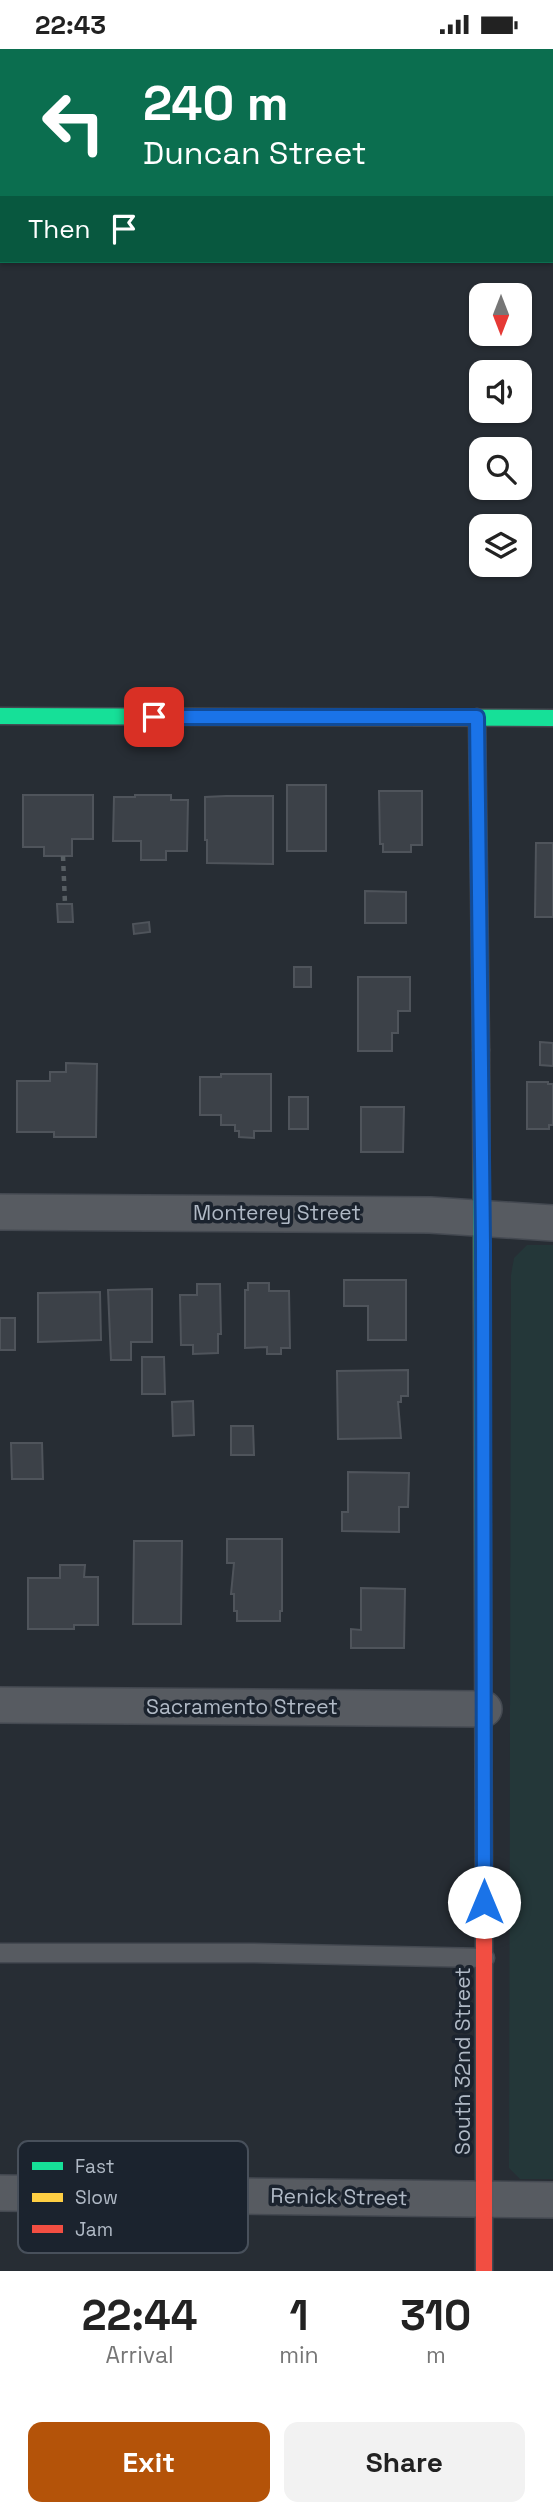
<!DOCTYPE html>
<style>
body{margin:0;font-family:"Space Grotesk",sans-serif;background:#f2f2f2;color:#222;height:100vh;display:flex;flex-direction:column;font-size:26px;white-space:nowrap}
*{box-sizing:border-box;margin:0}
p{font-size:23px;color:#767676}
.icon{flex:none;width:38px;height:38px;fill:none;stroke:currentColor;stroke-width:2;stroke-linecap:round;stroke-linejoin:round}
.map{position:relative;height:2222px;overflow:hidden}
.panel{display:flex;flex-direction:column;background:#fff;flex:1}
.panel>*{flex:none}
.guide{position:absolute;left:0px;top:0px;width:553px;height:214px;box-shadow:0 2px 5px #0004;background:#0b6e4f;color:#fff;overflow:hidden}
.needle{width:46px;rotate:180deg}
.controls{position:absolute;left:469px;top:234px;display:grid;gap:14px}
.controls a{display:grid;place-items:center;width:63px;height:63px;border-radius:14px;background:#fff;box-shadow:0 2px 5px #0004;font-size:35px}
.pin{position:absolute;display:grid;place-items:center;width:60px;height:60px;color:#fff;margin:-30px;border-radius:14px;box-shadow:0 4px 10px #0006}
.me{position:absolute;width:77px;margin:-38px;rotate:0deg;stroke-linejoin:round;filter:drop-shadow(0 0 5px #0008)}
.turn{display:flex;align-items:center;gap:24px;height:147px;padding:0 28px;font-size:32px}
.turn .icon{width:91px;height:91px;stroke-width:2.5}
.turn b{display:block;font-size:49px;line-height:60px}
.then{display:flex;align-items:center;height:66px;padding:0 28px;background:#0003;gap:14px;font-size:26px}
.eta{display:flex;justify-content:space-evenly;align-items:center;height:119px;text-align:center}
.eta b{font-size:42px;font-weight:700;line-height:49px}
.action{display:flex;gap:14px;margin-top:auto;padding:14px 28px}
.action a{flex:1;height:80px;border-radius:14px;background:#b45309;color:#fff;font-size:28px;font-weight:700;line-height:80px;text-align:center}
.action a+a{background:#f2f2f2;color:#222}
.status{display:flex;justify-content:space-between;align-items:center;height:49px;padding:0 35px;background:#fff;direction:ltr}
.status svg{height:19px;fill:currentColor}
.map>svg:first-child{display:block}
</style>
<div class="status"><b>22:43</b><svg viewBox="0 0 49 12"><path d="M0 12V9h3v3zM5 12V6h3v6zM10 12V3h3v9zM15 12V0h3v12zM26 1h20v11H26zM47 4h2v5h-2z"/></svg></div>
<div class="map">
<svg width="553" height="2222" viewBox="0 0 553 2222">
<rect width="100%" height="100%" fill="#272d34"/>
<polygon fill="#243739" points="527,1196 553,1196 553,2130 520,2130 509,2119 511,1226 514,1209"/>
<g fill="#3c4148" stroke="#4f545b" stroke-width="2">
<rect x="287" y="736" width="39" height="66"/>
<polygon points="379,742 422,742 422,796 411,796 411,803 383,803 383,795 380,795"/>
<polygon points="23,746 93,746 93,790 72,790 72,807 44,807 44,798 23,798"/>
<polygon points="135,746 171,746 171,751 188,751 187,802 166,802 166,811 141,811 141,792 113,792 114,748 135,748"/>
<polygon points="226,747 273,747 273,815 207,814 207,791 205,791 205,748"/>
<polygon points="536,794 553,794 553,868 535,868"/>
<polygon points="365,842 406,843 406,874 365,874"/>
<polygon points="57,855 72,855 73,873 58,873"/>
<polygon points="149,873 150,883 134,885 133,875"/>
<rect x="294" y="918" width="17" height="20"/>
<polygon points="358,928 410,928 410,962 398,962 398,984 392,984 392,1002 358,1002"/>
<polygon points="540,993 553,994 553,1017 540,1016"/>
<polygon points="66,1014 97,1015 96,1088 54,1088 54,1083 17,1083 17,1032 50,1032 50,1023 66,1023"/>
<polygon points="221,1025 271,1025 271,1082 254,1082 254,1089 239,1088 239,1082 235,1082 235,1076 221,1076 221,1066 200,1066 200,1028 221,1028"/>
<polygon points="527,1033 548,1033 548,1035 553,1035 553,1076 549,1076 549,1080 527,1080"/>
<rect x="289" y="1048" width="19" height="32"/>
<polygon points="361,1058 404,1058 403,1103 361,1103"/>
<polygon points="344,1231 406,1231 406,1291 368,1291 368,1257 344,1257"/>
<polygon points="248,1234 269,1234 269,1242 289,1242 290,1299 281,1299 281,1305 267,1305 267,1298 245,1299 245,1241 248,1241"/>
<polygon points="197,1235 220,1235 221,1285 218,1285 218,1304 193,1305 193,1296 181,1296 180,1246 197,1246"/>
<polygon points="152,1240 152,1293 131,1293 131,1311 111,1311 108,1241"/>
<polygon points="100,1243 101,1291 38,1293 38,1244"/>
<rect x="0" y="1269" width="15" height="32"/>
<polygon points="142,1308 164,1308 165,1345 142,1345"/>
<polygon points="408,1321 408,1347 401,1347 401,1353 398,1353 401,1389 338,1390 337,1322"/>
<polygon points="193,1352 194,1386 173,1387 172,1353"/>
<polygon points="231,1377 253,1377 254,1406 231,1406"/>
<polygon points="11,1394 42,1394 43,1430 12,1430"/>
<polygon points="348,1423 409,1424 408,1458 399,1458 399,1483 342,1482 342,1463 348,1463"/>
<polygon points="227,1490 282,1490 282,1562 280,1562 280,1572 237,1572 237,1562 234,1562 234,1545 231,1545 234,1514 227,1514"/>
<polygon points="134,1492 182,1492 181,1575 133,1575"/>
<polygon points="60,1516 85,1516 84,1528 98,1528 98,1576 74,1576 74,1580 28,1580 28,1529 60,1529"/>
<polygon points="361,1539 405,1540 404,1599 351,1599 351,1580 361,1581"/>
</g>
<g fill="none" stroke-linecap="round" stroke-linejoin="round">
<defs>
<polyline id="lane" points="0,1904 252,1904 485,1909"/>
<g id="street">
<polyline points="0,156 2,156"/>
<polyline points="551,176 553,176"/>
<polyline points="0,1163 430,1166 553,1174"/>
<polyline points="0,1656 484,1660"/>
<polyline points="0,2144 553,2151"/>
</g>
<g id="fast">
<polyline points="0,667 553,669"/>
<polyline points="481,1001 484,1862"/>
</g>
<polyline id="slow" points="477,668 481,1001"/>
<polyline id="jam" points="484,1862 484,2222"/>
</defs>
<use href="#lane" stroke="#444951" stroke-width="21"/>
<use href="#street" stroke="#444951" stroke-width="38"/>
<use href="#fast" stroke="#444951" stroke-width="19"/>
<use href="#slow" stroke="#444951" stroke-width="19"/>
<use href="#jam" stroke="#444951" stroke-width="19"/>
<polyline stroke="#585f64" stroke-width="4.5" stroke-dasharray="5 5" stroke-linecap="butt" points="63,807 65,855"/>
<use href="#lane" stroke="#575b61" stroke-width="18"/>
<use href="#street" stroke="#575b61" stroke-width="35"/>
<use href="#fast" stroke="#16e098" stroke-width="16"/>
<use href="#slow" stroke="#ffcf43" stroke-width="16"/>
<use href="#jam" stroke="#f24e42" stroke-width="16"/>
</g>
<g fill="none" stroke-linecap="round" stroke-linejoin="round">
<defs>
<polyline id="route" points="154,668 477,668 483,1194 484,1853"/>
</defs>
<use href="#route" stroke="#114b97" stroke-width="18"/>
<use href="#route" stroke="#1a73e8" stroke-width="12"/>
</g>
<g text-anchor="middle" stroke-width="7" stroke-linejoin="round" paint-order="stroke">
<g font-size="21" fill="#b0b9c5" stroke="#1b232e">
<text x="277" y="1171">Monterey Street</text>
<text x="242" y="1665">Sacramento Street</text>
<text transform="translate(463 2012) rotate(-90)" y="7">South 32nd Street</text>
<text transform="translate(339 2148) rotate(1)" y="7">Renick Street</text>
</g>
</g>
<rect x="18" y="2092" width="230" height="112" rx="10" fill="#1b232e" stroke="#48505b" stroke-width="2"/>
<rect x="32" y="2113" width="31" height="8" fill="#16e098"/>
<rect x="32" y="2144" width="31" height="9" fill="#ffcf43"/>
<rect x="32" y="2176" width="31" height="8" fill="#f24e42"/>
<g font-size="19" fill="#b0b9c5">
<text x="75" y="2124">Fast</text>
<text x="75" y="2155">Slow</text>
<text x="75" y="2187">Jam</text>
</g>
</svg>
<div class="controls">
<a><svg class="needle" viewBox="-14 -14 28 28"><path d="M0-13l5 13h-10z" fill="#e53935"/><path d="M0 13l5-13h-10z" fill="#767676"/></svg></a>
<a><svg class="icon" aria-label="sound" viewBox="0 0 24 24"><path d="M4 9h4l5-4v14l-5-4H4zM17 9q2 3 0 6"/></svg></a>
<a><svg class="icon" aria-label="search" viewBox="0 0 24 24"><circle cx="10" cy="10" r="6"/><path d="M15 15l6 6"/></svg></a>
<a><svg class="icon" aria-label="layers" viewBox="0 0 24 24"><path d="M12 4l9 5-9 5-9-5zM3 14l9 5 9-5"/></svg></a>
</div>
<div class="pin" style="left:154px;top:668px;background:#d93025"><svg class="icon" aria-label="arrive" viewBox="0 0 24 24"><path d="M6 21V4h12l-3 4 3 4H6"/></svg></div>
<svg class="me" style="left:484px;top:1853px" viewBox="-20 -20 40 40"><circle r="19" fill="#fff"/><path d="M0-13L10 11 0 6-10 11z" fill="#1a73e8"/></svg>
<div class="guide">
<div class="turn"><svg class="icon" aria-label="left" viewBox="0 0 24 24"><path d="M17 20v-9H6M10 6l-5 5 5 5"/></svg><div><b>240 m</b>Duncan Street</div></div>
<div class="then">Then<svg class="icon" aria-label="arrive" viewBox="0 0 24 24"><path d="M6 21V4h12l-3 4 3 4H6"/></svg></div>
</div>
</div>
<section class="panel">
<div class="eta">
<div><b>22:44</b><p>Arrival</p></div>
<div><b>1</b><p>min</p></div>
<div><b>310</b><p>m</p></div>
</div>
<div class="action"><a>Exit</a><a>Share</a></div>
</section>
